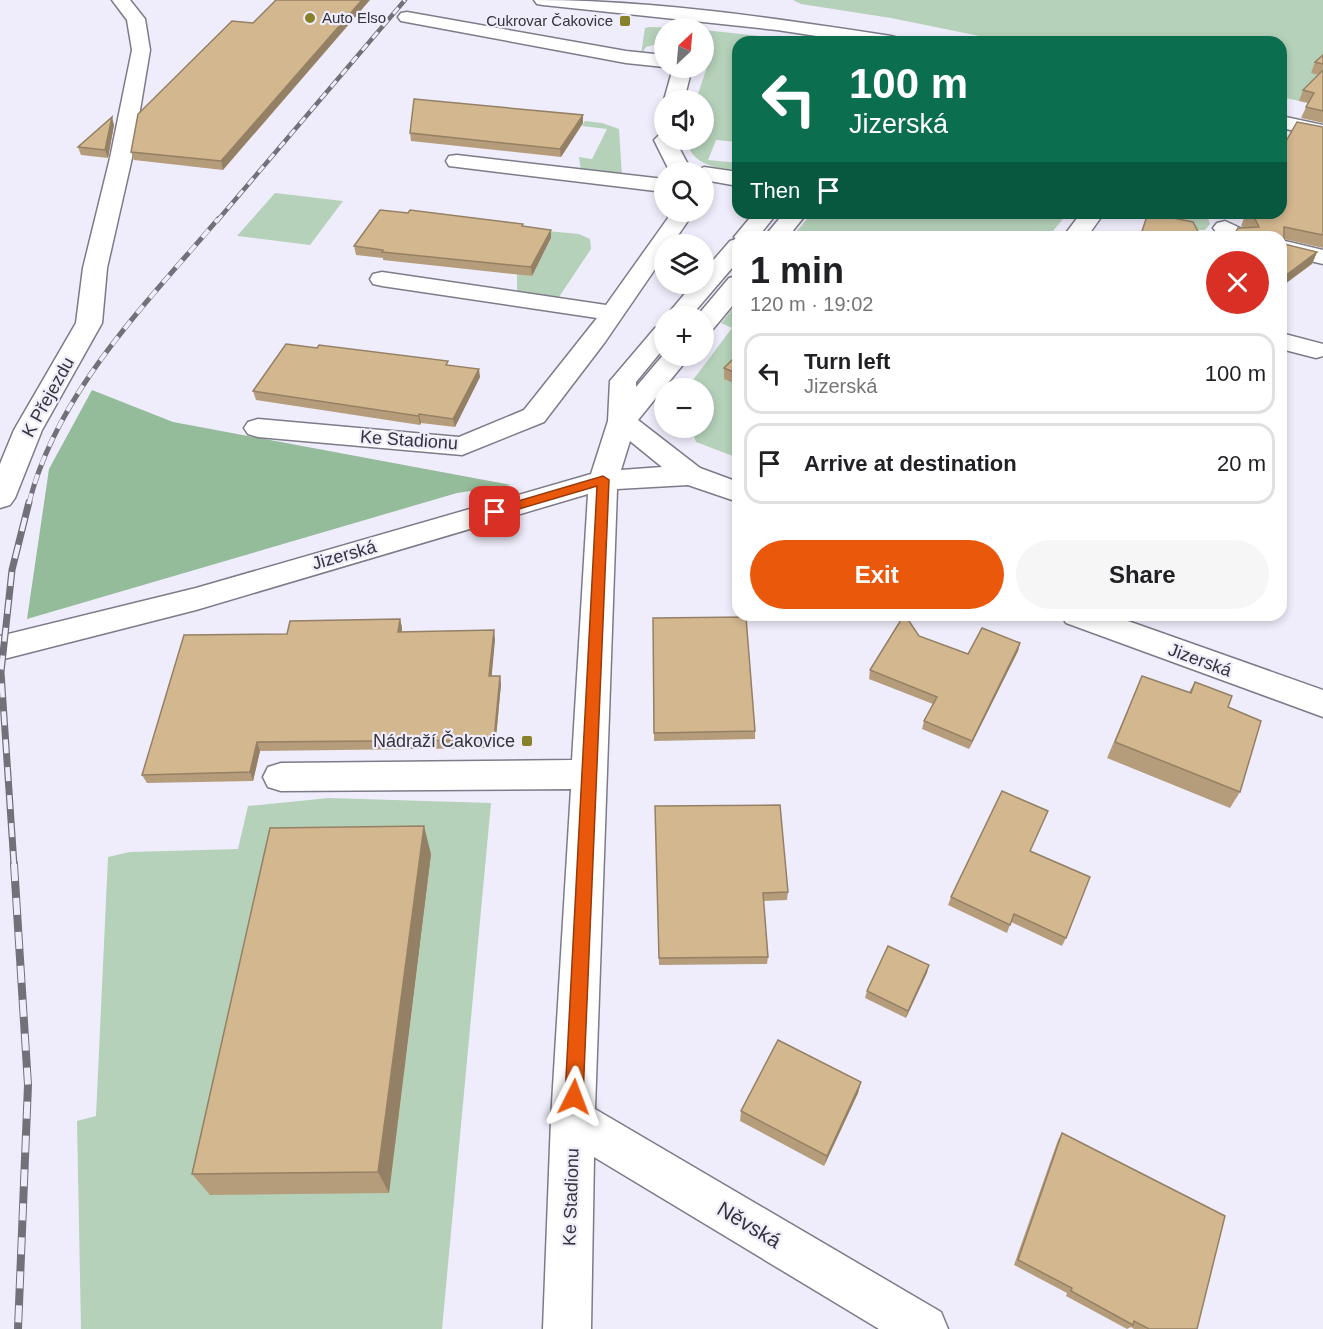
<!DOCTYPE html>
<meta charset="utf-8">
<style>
body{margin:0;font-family:Helvetica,sans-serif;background:#f6f6f6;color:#202124;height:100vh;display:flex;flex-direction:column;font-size:22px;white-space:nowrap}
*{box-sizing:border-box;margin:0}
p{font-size:20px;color:#757577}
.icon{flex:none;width:33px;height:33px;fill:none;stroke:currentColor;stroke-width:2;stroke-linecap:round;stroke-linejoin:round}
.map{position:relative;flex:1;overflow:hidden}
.side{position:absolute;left:732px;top:231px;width:555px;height:390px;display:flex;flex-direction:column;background:#fff;border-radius:18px;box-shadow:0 3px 9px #0003}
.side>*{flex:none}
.guide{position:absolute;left:732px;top:36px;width:555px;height:183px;border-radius:18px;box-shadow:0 3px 9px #0003;background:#0b6e4f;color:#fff;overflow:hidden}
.needle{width:39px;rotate:26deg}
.buttons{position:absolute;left:654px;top:18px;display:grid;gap:12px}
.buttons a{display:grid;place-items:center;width:60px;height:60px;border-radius:50%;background:#fff;box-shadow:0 3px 9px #0003;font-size:30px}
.pin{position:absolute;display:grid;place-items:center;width:51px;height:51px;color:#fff;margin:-26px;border-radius:12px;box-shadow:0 3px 9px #0006}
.me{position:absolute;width:66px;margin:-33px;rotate:3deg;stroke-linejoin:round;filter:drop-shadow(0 0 4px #0008)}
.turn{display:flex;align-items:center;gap:21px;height:126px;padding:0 18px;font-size:27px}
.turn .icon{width:78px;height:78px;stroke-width:2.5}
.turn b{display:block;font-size:42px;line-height:51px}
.then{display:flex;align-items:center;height:57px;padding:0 18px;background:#0003;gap:12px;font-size:22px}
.round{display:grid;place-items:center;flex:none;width:63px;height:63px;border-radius:32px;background:#f6f6f6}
.headline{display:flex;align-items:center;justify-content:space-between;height:102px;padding:0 18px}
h1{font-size:36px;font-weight:800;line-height:45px}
.cta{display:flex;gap:12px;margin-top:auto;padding:12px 18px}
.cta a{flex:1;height:69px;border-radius:36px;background:#ea580c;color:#fff;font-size:24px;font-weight:800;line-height:69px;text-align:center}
.cta a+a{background:#f6f6f6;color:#202124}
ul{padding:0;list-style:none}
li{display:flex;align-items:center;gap:18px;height:81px;margin:0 12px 9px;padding:0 6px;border:3px solid #e0e0e0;border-radius:18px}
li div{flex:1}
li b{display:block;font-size:22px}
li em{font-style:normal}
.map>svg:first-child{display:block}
</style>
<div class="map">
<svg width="1323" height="1329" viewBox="0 0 1323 1329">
<rect width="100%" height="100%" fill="#efedfb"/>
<g fill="#b5d1b9">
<polygon points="793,0 1323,0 1323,76 1299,101 1281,97 1281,42 1009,42 891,18 801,4"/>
<polygon points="649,27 681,28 664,28 664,42 646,47 641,54 645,28"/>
<path d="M704,30L813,42H738V142L716,140L708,160L738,163V170C715,168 693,166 686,140H704V100H696L710,58L704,49Z"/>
<polygon points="585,121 602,123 619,129 622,176 581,171 579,157 592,159 607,129 582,126"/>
<polygon points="275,193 343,201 310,245 237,236"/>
<polygon points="812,213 1068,213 1048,237 792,237"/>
<polygon points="1115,213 1206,213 1210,224 1205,230 1199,230"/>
<polygon points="526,229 579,234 590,239 591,249 557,300 517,292 517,274 532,276 551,239 523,235"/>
<polygon points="738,302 738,458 696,442 691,428 704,428 704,388 687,388 732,328 721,323"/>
<polygon points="329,798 491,803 442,1329 81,1329 77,1121 96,1116 108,857 130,852 238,849 248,806"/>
</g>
<polygon fill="#94bb9a" points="92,390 173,422 511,485 457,493 27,619 49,469"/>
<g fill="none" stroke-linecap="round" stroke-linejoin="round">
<defs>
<g id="minor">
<polygon points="112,0 130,0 145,19 150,50 132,158 107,268 102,323 42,430 15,498 10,505 0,508 0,464 14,430 76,323 83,268 110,158 132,50 127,20"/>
<path d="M534,0C654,0 773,18 891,36L898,38L900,42H856L777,30L543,5L537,4Z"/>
<polygon points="407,12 626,51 664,55 664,67 626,63 401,21 398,17 401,13"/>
<polygon points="673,68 692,68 684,100 664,100"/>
<polygon points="1281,116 1323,125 1323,137 1281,128"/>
<polygon points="664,134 664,140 675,140 692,172 670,172 654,140 658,136"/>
<polygon points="457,155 664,179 664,192 449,166 446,161 449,156"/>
<polygon points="704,167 738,172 738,186 704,180 704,172 694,172"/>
<polygon points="668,212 690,212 690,218 672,244 664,244 664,256 605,342 544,422 462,455 258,437 248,434 244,428 248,422 258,419 459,437 524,410 597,318 382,286 373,284 370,279 373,274 382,272 606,305 668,218"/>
<polygon points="754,213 777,213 758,237 738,237 738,261 691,316 666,316 693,284 704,284 704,271 730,241 736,239 734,237"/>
<polygon points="784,213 807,213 788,237 764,237"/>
<polygon points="1081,213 1104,213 1087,237 1063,237"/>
<path d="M1225,221L1249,232L1253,237C1239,237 1222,241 1213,228L1217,223Z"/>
<polygon points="1281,240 1323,250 1323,264 1281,254"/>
<polygon points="738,276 738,299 713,329 704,331 704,316 697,316 729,278"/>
<path d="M664,325V348L636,382V387L664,354L690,356L638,420L700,468L738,482V502L688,485L617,489L595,1109L941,1312L948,1329H879L594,1157L591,1329H543L551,1120L571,789L281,791L268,787L263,777L268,767L281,763L572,760L588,494L196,610L0,660V636L196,588L591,474L608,421L610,381L655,328ZM630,441L662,467L621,470Z"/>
<polygon points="1281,333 1323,344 1323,356 1316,358 1281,349"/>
<polygon points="1061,615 1111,615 1323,690 1323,717 1066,623"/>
</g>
</defs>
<use href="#minor" stroke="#7d7b88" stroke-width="3"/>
<use href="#minor" fill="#fff" fill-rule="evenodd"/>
<defs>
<polyline id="rail-far3" points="217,221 405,0"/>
<path id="rail-far2" d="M29,503C57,392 146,304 218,219"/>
<polyline id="rail-far1" points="14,865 1,672 12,570 29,502"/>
<polyline id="rail" points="14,864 28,1085 18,1329"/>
</defs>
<use href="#rail-far3" stroke="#727179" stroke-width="4.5"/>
<use href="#rail-far2" stroke="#727179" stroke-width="5"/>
<use href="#rail-far1" stroke="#727179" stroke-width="7"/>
<use href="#rail" stroke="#727179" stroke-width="8"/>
<use href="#rail-far3" stroke="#efedfb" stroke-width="3" stroke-dasharray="8" stroke-linecap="butt"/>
<use href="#rail-far2" stroke="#efedfb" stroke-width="4" stroke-dasharray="10" stroke-linecap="butt"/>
<use href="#rail-far1" stroke="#efedfb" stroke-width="4.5" stroke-dasharray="14" stroke-linecap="butt"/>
<use href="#rail" stroke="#efedfb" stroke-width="6" stroke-dasharray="17" stroke-linecap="butt"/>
</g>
<g fill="#b59d7b">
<polygon points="253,23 223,170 134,160 131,152"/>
<polygon points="1323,55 1323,123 1301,118 1308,103 1299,101 1303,90 1318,75 1311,73 1315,62"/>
<polygon points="583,115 583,123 561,157 411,141 410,133"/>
<polygon points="114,125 108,158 81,155 78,147"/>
<polygon points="1323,127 1323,248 1284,239 1284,244 1317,252 1312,264 1241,226 1246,213"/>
<polygon points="408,213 523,224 523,227 551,230 551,238 532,276 383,260 383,258 356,255 354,246"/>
<polygon points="738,354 738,385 724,379 724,368"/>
<polygon points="449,365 480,377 455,427 421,423 420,425 256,400 253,391"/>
<polygon points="653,618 755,731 755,739 654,741"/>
<polygon points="400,619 402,628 402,632 495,639 491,676 501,684 495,748 260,751 253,781 147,783 142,775 287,634"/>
<polygon points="919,636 968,654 1020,643 1018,651 969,749 922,729 924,721 933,704 869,679 870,670"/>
<polygon points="1195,682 1228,707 1240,792 1230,808 1107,758 1135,692 1189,692"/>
<polygon points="655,806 788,892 787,900 763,901 768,957 767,964 659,965"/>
<polygon points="1030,851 1066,938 1062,946 1011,922 1007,933 948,905 951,897"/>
<polygon points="431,854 389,1193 210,1195 192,1174"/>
<polygon points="929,965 906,1018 865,998 867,991"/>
<polygon points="861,1082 858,1093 824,1166 740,1121 741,1111"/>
<polygon points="1062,1133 1197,1329 1134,1329 1131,1327 1127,1329 1066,1296 1067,1293 1014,1265 1058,1140"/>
</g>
<g fill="#948064">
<polygon points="362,0 370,0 223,170 221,161"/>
<polygon points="583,115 583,123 561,157 560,149"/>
<polygon points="112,117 114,125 108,158 105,150"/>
<polygon points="551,230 551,238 532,276 531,267"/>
<polygon points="1317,252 1312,264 1281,287 1281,279"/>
<polygon points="479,369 480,377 455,427 453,419"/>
<polygon points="419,414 421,423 420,425 418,416"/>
<polygon points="400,619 402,628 400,640 398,632"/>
<polygon points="494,630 495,639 491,684 489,676"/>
<polygon points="1020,643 1018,651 969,749 972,741"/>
<polygon points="500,676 501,684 495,748 494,740"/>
<polygon points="257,742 260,751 253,781 250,772"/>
<polygon points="424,826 431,854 389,1193 378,1172"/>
<polygon points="929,965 927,973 906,1018 908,1011"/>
<polygon points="861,1082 858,1093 824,1166 827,1156"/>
</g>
<g fill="#d3b78f" stroke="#948064" stroke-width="1.5">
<polygon points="276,0 362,0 221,161 131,152 138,114 232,21 253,23"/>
<polygon points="1323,55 1323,64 1315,62"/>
<polygon points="1323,70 1323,111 1306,107 1314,93 1303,90"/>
<polygon points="414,99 583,115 560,149 410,133"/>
<polygon points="112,117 105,150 78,147"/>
<polygon points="1297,122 1323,127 1323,235 1284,227 1284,244 1317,252 1281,279 1281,237 1233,237 1238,228 1259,227 1255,219 1245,214 1246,213 1281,213 1281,150"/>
<polygon points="380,210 408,213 410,210 523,224 522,226 551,230 531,267 382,252 383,250 354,246"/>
<polygon points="1148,213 1193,222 1201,237 1140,237"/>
<polygon points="286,344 317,348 319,345 448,361 446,365 479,369 453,419 419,414 418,416 253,391"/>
<polygon points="738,354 738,374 724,368"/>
<polygon points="904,615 905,615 919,636 968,654 982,628 1020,643 972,741 924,721 937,697 870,670"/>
<polygon points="746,617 755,731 654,733 653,618"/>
<polygon points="400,619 398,632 494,630 489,676 500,676 494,740 257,742 250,772 142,775 184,635 287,634 290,621"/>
<polygon points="1142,676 1191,693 1195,682 1232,696 1228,707 1261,721 1240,792 1115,742"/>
<polygon points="1002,791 1048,811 1030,851 1090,877 1066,938 1014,914 1010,925 951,897"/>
<polygon points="780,805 788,892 763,893 768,957 659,958 655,806"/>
<polygon points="424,826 378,1172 192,1174 270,828"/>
<polygon points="888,946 929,965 908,1011 867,991"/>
<polygon points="778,1040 861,1082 827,1156 741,1111"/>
<polygon points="1062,1133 1225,1216 1197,1329 1149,1329 1134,1321 1133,1325 1071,1291 1072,1288 1018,1260"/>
</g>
<polygon fill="#ea580c" stroke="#983908" stroke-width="1.5" points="603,476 609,480 583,1097 581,1104 574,1106 568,1104 565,1097 597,486 495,516 489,512 491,509"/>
<g fill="#878129" stroke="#efedfb" stroke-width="2">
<circle cx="310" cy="18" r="6"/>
<rect x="619" y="15" width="12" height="12" rx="3"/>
<rect x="521" y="735" width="12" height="12" rx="3"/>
</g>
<g text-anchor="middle" stroke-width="4.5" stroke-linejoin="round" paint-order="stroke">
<g font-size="15" fill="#35343a" stroke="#efedfb" text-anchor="start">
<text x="322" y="23">Auto Elso</text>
<text x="613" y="26" text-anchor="end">Cukrovar Čakovice</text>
</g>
<g font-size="18" fill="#35343a" stroke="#efedfb">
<text transform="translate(48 397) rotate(-61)" y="6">K Přejezdu</text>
<text transform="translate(409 440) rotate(4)" y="6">Ke Stadionu</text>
<text transform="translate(344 555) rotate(-16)" y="6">Jizerská</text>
<text transform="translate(1200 660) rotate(20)" y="6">Jizerská</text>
<text transform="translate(571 1197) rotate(-88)" y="6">Ke Stadionu</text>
</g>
<g font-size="18" fill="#35343a" stroke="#efedfb" text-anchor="end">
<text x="515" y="747">Nádraží Čakovice</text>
</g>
<g font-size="21" fill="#35343a" stroke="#efedfb">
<text transform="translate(749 1225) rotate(31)" y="7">Něvská</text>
</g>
</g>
</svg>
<div class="buttons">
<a><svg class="needle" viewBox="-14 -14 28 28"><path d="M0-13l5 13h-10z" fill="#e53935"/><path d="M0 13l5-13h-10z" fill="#757577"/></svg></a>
<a><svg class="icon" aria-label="sound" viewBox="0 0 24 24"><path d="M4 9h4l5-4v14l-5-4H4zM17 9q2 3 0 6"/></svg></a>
<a><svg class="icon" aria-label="search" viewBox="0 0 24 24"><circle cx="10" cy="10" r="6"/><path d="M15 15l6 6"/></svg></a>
<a><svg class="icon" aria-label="layers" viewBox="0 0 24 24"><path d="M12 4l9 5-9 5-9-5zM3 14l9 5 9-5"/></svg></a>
<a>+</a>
<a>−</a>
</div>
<div class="pin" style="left:495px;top:512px;background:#d93025"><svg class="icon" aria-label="arrive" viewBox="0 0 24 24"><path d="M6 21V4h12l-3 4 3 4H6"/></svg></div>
<svg class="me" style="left:574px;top:1097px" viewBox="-20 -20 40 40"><path d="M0-17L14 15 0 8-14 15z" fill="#ea580c" stroke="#fff" stroke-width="4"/></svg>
<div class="guide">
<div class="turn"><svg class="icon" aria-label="left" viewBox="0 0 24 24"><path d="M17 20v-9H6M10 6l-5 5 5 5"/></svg><div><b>100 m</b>Jizerská</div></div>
<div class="then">Then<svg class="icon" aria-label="arrive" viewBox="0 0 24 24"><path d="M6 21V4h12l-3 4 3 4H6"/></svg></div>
</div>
<section class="side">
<div class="headline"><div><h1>1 min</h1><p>120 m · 19:02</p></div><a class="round" style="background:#d93025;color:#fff"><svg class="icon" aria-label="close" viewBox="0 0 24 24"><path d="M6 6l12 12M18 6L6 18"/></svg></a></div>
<ul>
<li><svg class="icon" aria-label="left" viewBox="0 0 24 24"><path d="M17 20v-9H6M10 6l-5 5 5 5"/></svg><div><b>Turn left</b><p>Jizerská</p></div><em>100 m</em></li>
<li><svg class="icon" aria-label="arrive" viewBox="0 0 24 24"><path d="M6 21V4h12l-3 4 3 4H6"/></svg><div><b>Arrive at destination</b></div><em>20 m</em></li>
</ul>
<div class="cta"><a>Exit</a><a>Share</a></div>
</section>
</div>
